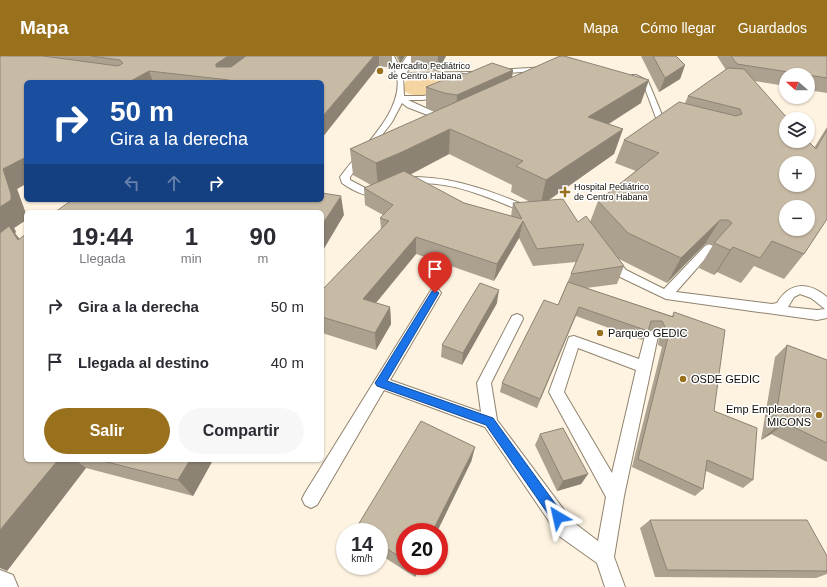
<!DOCTYPE html>
<html lang="es">
<meta charset="utf-8">
<style>
body{margin:0;font-family:Arial,sans-serif;background:#f7f7f7;color:#2b2b33;height:100vh;display:flex;flex-direction:column;font-size:15px;white-space:nowrap}
*{box-sizing:border-box;margin:0}
p{font-size:13px;color:#7c7c81}
.icon{flex:none;width:22px;height:22px;fill:none;stroke:currentColor;stroke-width:2;stroke-linecap:round;stroke-linejoin:round}
.map{position:relative;flex:1;overflow:hidden}
.details{position:absolute;left:24px;top:154px;width:300px;height:252px;display:flex;flex-direction:column;background:#fff;border-radius:6px;box-shadow:0 1px 3px #0004}
.details>*{flex:none}
.guide{position:absolute;left:24px;top:24px;width:300px;height:122px;border-radius:6px;box-shadow:0 1px 3px #0004;background:#1a4fa0;color:#fff;overflow:hidden}
.needle{width:26px;rotate:291deg}
.controls{position:absolute;left:779px;top:12px;display:grid;gap:8px}
.controls a{display:grid;place-items:center;width:36px;height:36px;border-radius:50%;background:#fff;box-shadow:0 1px 3px #0004;font-size:20px}
.speed{position:absolute;left:336px;top:467px;display:flex;gap:8px;font-size:20px;font-weight:700;text-align:center}
.speed>*{display:grid;place-content:center;width:52px;height:52px;border-radius:50%;background:#fff;box-shadow:0 1px 3px #0004;line-height:1}
.speed small{font-size:10px;font-weight:400}
.speed .limit{border:6px solid #d22;background:#fff;color:#111}
.pin{position:absolute;display:grid;place-items:center;width:34px;height:34px;color:#fff;margin:-41px -17px;border-radius:50% 50% 50% 0;rotate:-45deg;box-shadow:0 0 4px #0007}
.pin .icon{rotate:45deg}
.me{position:absolute;width:44px;margin:-22px;rotate:324deg;stroke-linejoin:round;filter:drop-shadow(0 0 3px #0008)}
.turn{display:flex;align-items:center;gap:14px;height:84px;padding:0 20px;font-size:18px}
.turn .icon{width:52px;height:52px;stroke-width:2.5}
.turn b{display:block;font-size:28px;line-height:34px}
.lanes{display:flex;align-items:center;height:38px;padding:0 20px;background:#0003;justify-content:center;gap:20px;direction:ltr}
.lanes .off{opacity:.35}
.eta{display:flex;justify-content:space-evenly;align-items:center;height:68px;text-align:center}
.eta b{font-size:24px;font-weight:700;line-height:28px}
.action{display:flex;gap:8px;margin-top:auto;padding:8px 20px}
.action a{flex:1;height:46px;border-radius:24px;background:#99701c;color:#fff;font-size:16px;font-weight:700;line-height:46px;text-align:center}
.action a+a{background:#f7f7f7;color:#2b2b33}
ul{padding:0;list-style:none}
li{display:flex;align-items:center;gap:12px;height:56px;padding:0 20px}
li div{flex:1}
li b{display:block;font-size:15px}
li em{font-style:normal}
header{display:flex;align-items:center;gap:24px;box-sizing:border-box;height:56px;padding:0 20px;background:#99701c;color:#fff}
header strong{font-size:19px}
nav{display:flex;gap:22px;margin-inline-start:auto;font-size:14px}
.map>svg:first-child{display:block}
</style>
<header>
<strong>Mapa</strong>
<nav><a>Mapa</a><a>Cómo llegar</a><a>Guardados</a></nav>
</header>
<div class="map">
<svg width="827" height="531" viewBox="0 0 827 531">
<rect width="100%" height="100%" fill="#fef3e1"/>
<path fill="#f4d5a1" d="M456,21C439,34 426,47 404,35L403,32L406,25L423,22Z"/>
<g fill="none" stroke-linecap="round" stroke-linejoin="round">
<defs>
<g id="lane">
<path d="M388,0H394L402,17L473,16L476,18L473,20L403,21L404,40H423L446,36V40H443L423,44H408L450,63L446,65H443L407,51L402,47L392,66L350,121V124L369,134L384,135L386,137C376,147 351,134 342,127L340,121C360,93 404,56 397,20C395,13 391,6 388,0Z"/>
<polygon points="547,11 549,12 549,14 495,18 492,16 495,14"/>
<polygon points="632,19 636,19 648,25 662,59 678,64 678,68 672,68 656,62 643,27 632,21"/>
<path d="M417,121C459,122 496,137 534,153L535,155L530,158L526,157C487,141 446,121 403,129L398,126L400,124Z"/>
<path d="M709,188L713,190L715,192L713,194L676,236L772,248L777,247C790,225 809,226 827,241V262L817,264L666,243L618,220L604,203L606,200H614L626,214L664,233L705,190ZM800,238L811,242L825,253L817,254L788,251L794,241Z"/>
<path d="M435,233L439,234L441,237L390,324L481,356L477,327L512,260L517,258L522,260L523,263L491,327L497,364L573,466L598,485L606,441L549,336L569,281L574,280L639,303L646,276L651,275L656,276L658,280L624,440L614,501L625,531H605L597,507L559,480L485,371L384,334L317,449L311,452L305,449L302,443L305,437L431,234ZM578,292L636,314L612,417L564,336Z"/>
</g>
<g id="street">
<polygon points="407,0 417,0 404,21 396,21 394,19"/>
<polygon points="0,514 13,519 18,531 0,531"/>
</g>
</defs>
<use href="#lane" stroke="#8f836e" stroke-width="2"/>
<use href="#street" stroke="#8f836e" stroke-width="2"/>
<use href="#lane" fill="#fff" fill-rule="evenodd"/>
<use href="#street" fill="#fff" fill-rule="evenodd"/>
</g>
<g fill="#aca18f" fill-rule="evenodd">
<polygon points="0,0 392,0 392,12 379,10 322,26 26,26 17,133 26,158 26,164 14,172 16,176 15,177 26,404 213,404 193,440 86,412 7,515"/>
<polygon points="396,0 405,0 400,8"/>
<polygon points="411,0 446,0 438,15 411,13"/>
<polygon points="641,0 676,0 685,9 680,23 659,36"/>
<path d="M717,0H827V37L808,34V19H786V30L754,25L814,92L827,71V163L804,198L784,223L754,210L741,227L717,216L714,219L699,212L713,189L705,188L667,227L619,203L624,210L617,228L586,232L672,260L674,256L714,355L753,424L743,432L706,415L703,433L695,440L632,411L662,291L658,289L659,280L656,275H648L642,284L576,260L537,352L500,336L502,327L558,249L576,206L533,210L519,182L494,225L416,198L376,247L390,251L391,268L376,294L322,277V234L381,173L380,162L383,159L365,149L364,132L371,129L353,119L350,93L435,56L426,52V31L466,18L513,14L512,21L641,47L609,68L623,73L614,98L549,144L578,166H590L598,145L636,115L615,107L624,84L685,47L688,40L726,14ZM449,98L512,129L511,136L530,146L513,147L511,160L464,147L410,119Z"/>
<polygon points="497,247 462,309 441,301 442,289"/>
<polygon points="787,289 827,304 827,406 771,378 761,384 775,301"/>
<polygon points="540,378 588,418 581,428 557,435 535,389"/>
<polygon points="475,391 471,406 405,476 405,510 420,510 415,521 379,498 379,476 356,476 355,474"/>
<polygon points="650,464 827,500 827,518 816,522 655,521 640,472"/>
</g>
<g fill="#8c8374">
<polygon points="228,0 254,0 221,23 216,8"/>
<polygon points="374,0 379,0 379,10 322,82 322,61"/>
<polygon points="399,0 405,0 400,8"/>
<polygon points="438,0 446,0 438,15"/>
<polygon points="685,9 680,23 659,36 665,22"/>
<polygon points="513,14 510,35 456,60 457,39"/>
<polygon points="149,15 153,26 129,26"/>
<polygon points="649,24 641,47 581,85 588,61"/>
<polygon points="450,73 449,98 403,122 378,133 376,107"/>
<polygon points="623,73 614,98 540,150 546,124"/>
<polygon points="26,101 26,128 17,133 26,158 26,164 14,172 16,176 15,177 25,190 0,188 0,151 3,113"/>
<polygon points="341,140 344,159 322,196 322,169"/>
<polygon points="720,164 705,188 667,227 681,202"/>
<polygon points="523,165 519,182 494,225 497,208"/>
<polygon points="416,181 416,198 365,260 363,243"/>
<polygon points="733,191 717,216 714,219 730,194"/>
<polygon points="499,234 497,247 462,309 463,297"/>
<polygon points="390,251 391,268 376,294 375,277"/>
<polygon points="785,367 771,378 761,384 774,373"/>
<polygon points="475,391 471,406 437,476 432,476"/>
<polygon points="58,404 76,404 86,412 7,515 0,512 0,474"/>
<polygon points="190,404 213,404 193,440 178,424"/>
<polygon points="588,418 581,428 557,435 563,425"/>
<polygon points="415,510 420,510 415,521"/>
</g>
<g fill="#c8bba6" stroke="#8c8374" fill-rule="evenodd">
<polygon points="0,0 43,0 118,10 123,7 120,4 91,0 228,0 216,8 216,11 231,11 246,0 374,0 322,61 322,26 226,26 229,24 149,15 129,26 26,26 26,54 25,54 26,55 26,101 3,113 11,138 11,144 0,151"/>
<polygon points="560,0 564,0 649,24 588,61 623,73 546,124 516,110 523,105 450,73 402,96 376,107 350,93"/>
<polygon points="653,0 676,0 685,9 665,22"/>
<polygon points="731,0 827,0 827,22 737,8"/>
<polygon points="492,7 513,14 457,39 444,37 426,31 461,17 466,18"/>
<path d="M728,12L744,13L788,63H786V85H808L816,93L827,74V163L804,198L772,185L760,202L733,191L730,194L714,187L732,167L728,164H720L681,202L628,177L598,145L659,97L624,84L679,46L736,60L742,58L740,53L688,40ZM786,107H808V129H786ZM786,151H808V173H786Z"/>
<polygon points="404,115 464,147 522,163 513,147 563,143 578,166 586,160 624,210 571,218 584,188 537,193 523,165 497,208 416,181 363,243 390,251 375,277 322,261 322,234 389,165 380,162 393,149 364,132"/>
<polygon points="322,137 341,140 322,169 322,156 55,156 72,144 322,144"/>
<polygon points="9,170 18,184 26,178 26,404 58,404 0,474 0,177"/>
<polygon points="568,226 673,261 674,256 725,274 714,355 757,372 753,424 707,404 703,433 638,403 668,281 663,280 665,271 662,265 651,265 648,275 579,251 540,343 502,327 544,244 558,249"/>
<polygon points="480,227 499,234 463,297 442,289"/>
<polygon points="787,289 827,304 827,387 785,367 774,373"/>
<polygon points="421,365 475,391 432,476 405,476 405,504 379,488 379,476 359,476 355,474"/>
<polygon points="563,372 588,418 563,425 540,378"/>
<polygon points="99,404 190,404 178,424"/>
<polygon points="650,464 807,464 827,500 827,515 667,514"/>
</g>
<polygon fill="#1a73e8" stroke="#114b97" points="435,234 439,237 387,325 493,362 562,457 564,461 562,465 558,467 553,465 486,369 377,330 375,327 377,324 432,235"/>
<g fill="#99701c" stroke="#fff" stroke-width="1.5">
<circle cx="380" cy="15" r="4"/>
<path d="M563 130h4v4h4v4h-4v4h-4v-4h-4v-4h4z"/>
<circle cx="600" cy="277" r="4"/>
<circle cx="683" cy="323" r="4"/>
<circle cx="819" cy="359" r="4"/>
</g>
<g text-anchor="middle" stroke-width="3" stroke-linejoin="round" paint-order="stroke">
<g font-size="9" fill="#0f0b04" stroke="#fff" text-anchor="start">
<text x="388" y="13">Mercadito Pediátrico<tspan x="388" dy="10">de Centro Habana</tspan></text>
<text x="574" y="134">Hospital Pediátrico<tspan x="574" dy="10">de Centro Habana</tspan></text>
</g>
<g font-size="11" fill="#0f0b04" stroke="#fff" text-anchor="start">
<text x="608" y="281">Parqueo GEDIC</text>
<text x="691" y="327">OSDE GEDIC</text>
<text x="811" y="357" text-anchor="end">Emp Empleadora<tspan x="811" dy="13">MICONS</tspan></text>
</g>
</g>
</svg>
<div class="controls">
<a><svg class="needle" viewBox="-14 -14 28 28"><path d="M0-13l5 13h-10z" fill="#e53935"/><path d="M0 13l5-13h-10z" fill="#7c7c81"/></svg></a>
<a><svg class="icon" aria-label="layers" viewBox="0 0 24 24"><path d="M12 4l9 5-9 5-9-5zM3 14l9 5 9-5"/></svg></a>
<a>+</a>
<a>−</a>
</div>
<div class="speed"><div>14<small>km/h</small></div><div class="limit">20</div></div>
<div class="pin" style="left:435px;top:237px;background:#d93025"><svg class="icon" aria-label="arrive" viewBox="0 0 24 24"><path d="M6 21V4h12l-3 4 3 4H6"/></svg></div>
<svg class="me" style="left:558px;top:461px" viewBox="-20 -20 40 40"><path d="M0-17L14 15 0 8-14 15z" fill="#1a73e8" stroke="#fff" stroke-width="4"/></svg>
<div class="guide">
<div class="turn"><svg class="icon" aria-label="right" viewBox="0 0 24 24"><path d="M7 20v-9h11M14 6l5 5-5 5"/></svg><div><b>50 m</b>Gira a la derecha</div></div>
<div class="lanes"><svg class="icon off" aria-label="left" viewBox="0 0 24 24"><path d="M17 20v-9H6M10 6l-5 5 5 5"/></svg><svg class="icon off" aria-label="ahead" viewBox="0 0 24 24"><path d="M12 20V5M6 11l6-6 6 6"/></svg><svg class="icon" aria-label="right" viewBox="0 0 24 24"><path d="M7 20v-9h11M14 6l5 5-5 5"/></svg></div>
</div>
<section class="details">
<div class="eta">
<div><b>19:44</b><p>Llegada</p></div>
<div><b>1</b><p>min</p></div>
<div><b>90</b><p>m</p></div>
</div>
<ul>
<li><svg class="icon" aria-label="right" viewBox="0 0 24 24"><path d="M7 20v-9h11M14 6l5 5-5 5"/></svg><div><b>Gira a la derecha</b></div><em>50 m</em></li>
<li><svg class="icon" aria-label="arrive" viewBox="0 0 24 24"><path d="M6 21V4h12l-3 4 3 4H6"/></svg><div><b>Llegada al destino</b></div><em>40 m</em></li>
</ul>
<div class="action"><a>Salir</a><a>Compartir</a></div>
</section>
</div>
